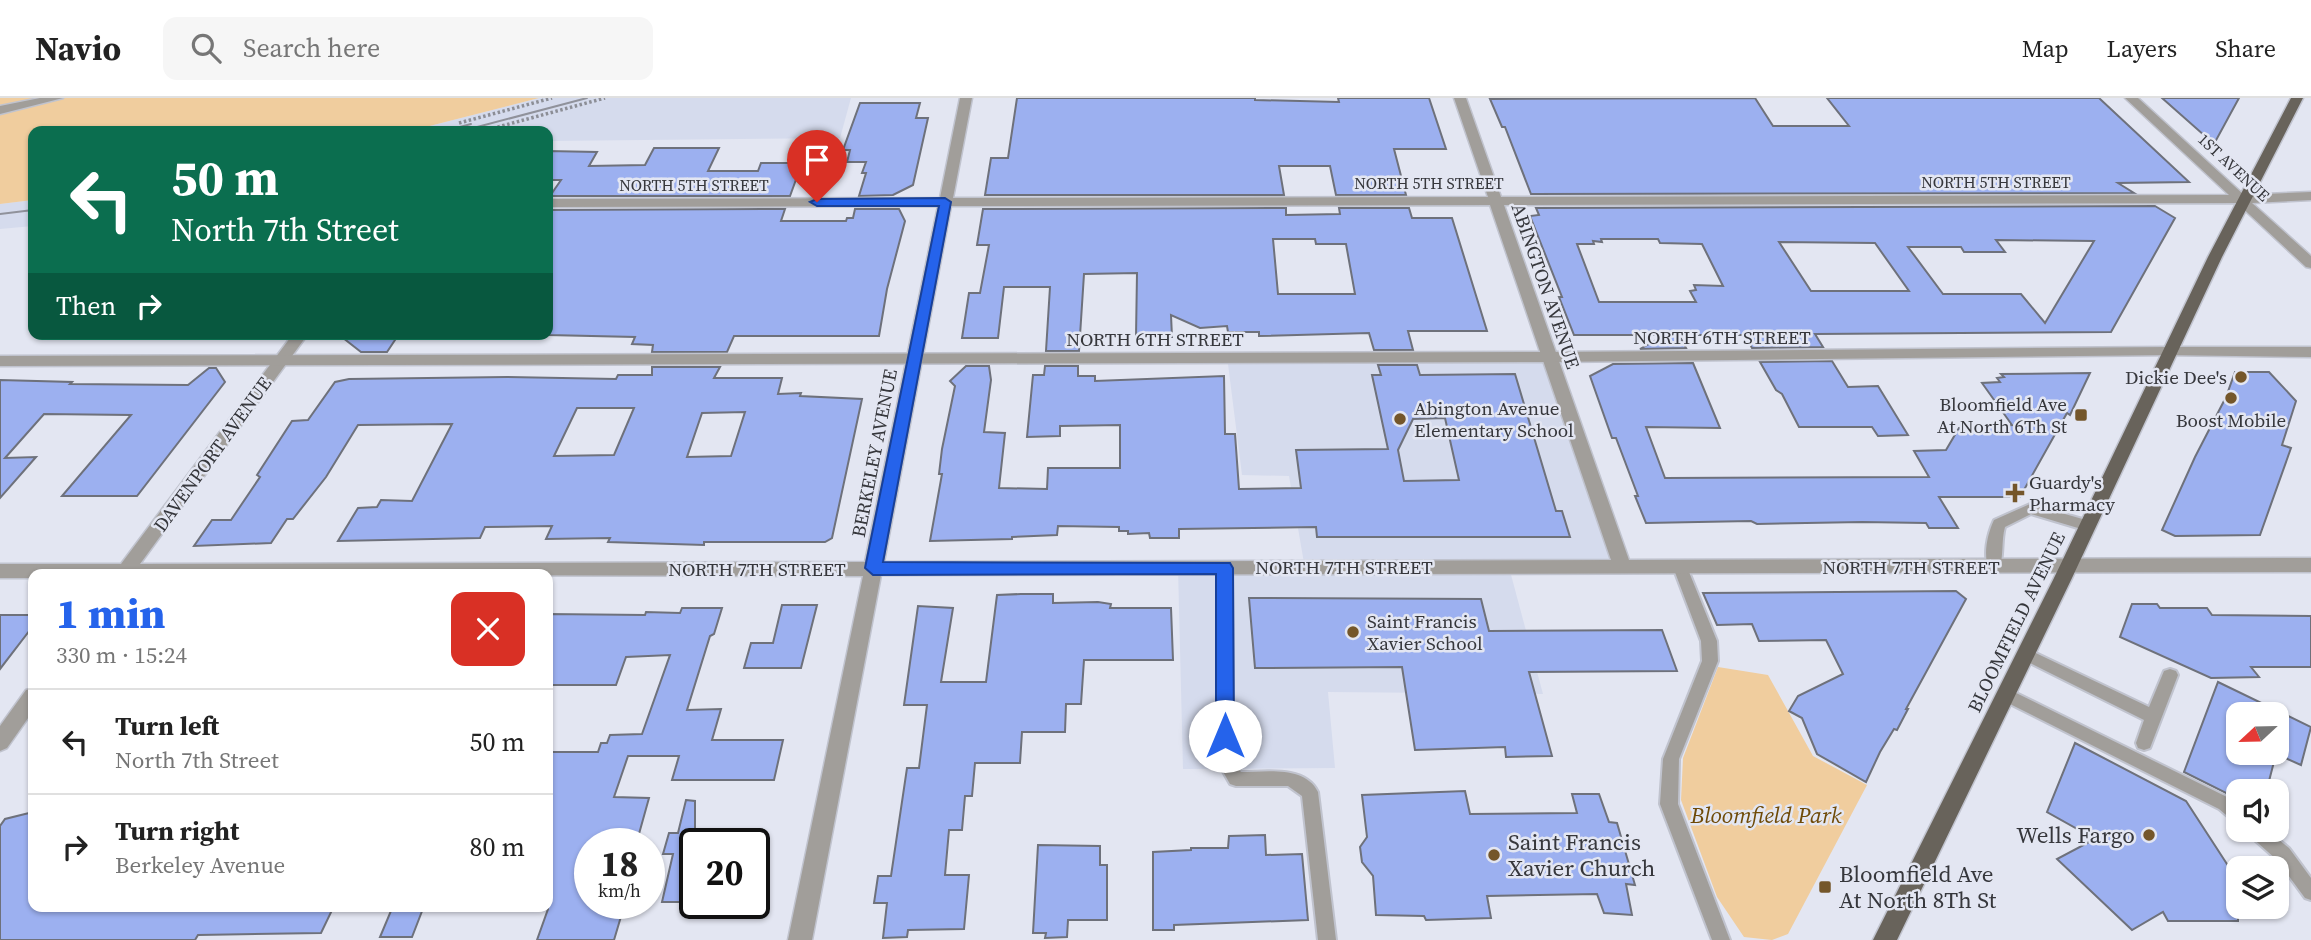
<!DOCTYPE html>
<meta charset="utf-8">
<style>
body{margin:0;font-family:"Source Serif 4",serif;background:#f6f6f6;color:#222;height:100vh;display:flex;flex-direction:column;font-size:26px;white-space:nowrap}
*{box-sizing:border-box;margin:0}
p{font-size:23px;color:#767676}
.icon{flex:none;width:38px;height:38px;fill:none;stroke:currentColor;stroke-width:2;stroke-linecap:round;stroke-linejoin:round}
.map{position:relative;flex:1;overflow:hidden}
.panel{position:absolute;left:28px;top:471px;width:525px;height:343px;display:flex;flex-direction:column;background:#fff;border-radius:14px;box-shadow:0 2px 5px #0004}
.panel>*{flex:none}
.guide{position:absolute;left:28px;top:28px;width:525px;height:214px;border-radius:14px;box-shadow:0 2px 5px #0004;background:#0b6e4f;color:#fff;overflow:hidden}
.needle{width:46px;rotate:248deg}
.fabs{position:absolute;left:2226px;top:604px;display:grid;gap:14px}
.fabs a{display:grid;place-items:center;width:63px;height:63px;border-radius:14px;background:#fff;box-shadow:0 2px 5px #0004;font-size:35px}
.speed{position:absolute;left:574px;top:730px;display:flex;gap:14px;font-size:35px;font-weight:700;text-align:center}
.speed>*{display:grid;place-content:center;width:91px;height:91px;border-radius:50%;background:#fff;box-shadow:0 2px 5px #0004;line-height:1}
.speed small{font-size:18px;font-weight:400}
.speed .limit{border:4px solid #111;border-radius:10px;background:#fff;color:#111}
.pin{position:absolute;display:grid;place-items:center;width:60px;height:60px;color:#fff;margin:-72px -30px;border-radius:50% 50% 50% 0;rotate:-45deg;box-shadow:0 0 7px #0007}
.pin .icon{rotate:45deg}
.me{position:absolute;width:77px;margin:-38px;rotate:0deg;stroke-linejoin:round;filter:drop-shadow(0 0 5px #0008)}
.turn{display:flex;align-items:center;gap:24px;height:147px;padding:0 28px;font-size:32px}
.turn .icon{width:91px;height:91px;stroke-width:2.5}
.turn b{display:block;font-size:49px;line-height:60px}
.then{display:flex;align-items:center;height:66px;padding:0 28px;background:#0003;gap:14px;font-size:26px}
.round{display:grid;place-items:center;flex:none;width:74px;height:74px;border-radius:14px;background:#f6f6f6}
.overview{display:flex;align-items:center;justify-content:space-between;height:119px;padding:0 28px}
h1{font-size:42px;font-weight:800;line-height:52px;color:#2563eb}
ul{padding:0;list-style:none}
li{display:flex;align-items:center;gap:21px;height:105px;padding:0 28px;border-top:2px solid #e0e0e0}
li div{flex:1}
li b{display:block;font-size:26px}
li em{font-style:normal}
header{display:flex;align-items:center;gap:42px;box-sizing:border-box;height:98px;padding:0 35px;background:#fff;border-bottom:2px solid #e0e0e0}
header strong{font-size:33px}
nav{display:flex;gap:38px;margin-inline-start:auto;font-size:24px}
.search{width:490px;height:63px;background:#f6f6f6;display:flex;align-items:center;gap:18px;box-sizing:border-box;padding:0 24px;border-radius:14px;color:#767676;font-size:26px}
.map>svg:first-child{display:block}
</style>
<header>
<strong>Navio</strong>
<div class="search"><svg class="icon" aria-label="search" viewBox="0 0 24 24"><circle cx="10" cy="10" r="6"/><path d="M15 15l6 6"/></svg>Search here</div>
<nav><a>Map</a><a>Layers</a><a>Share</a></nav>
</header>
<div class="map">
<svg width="2311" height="842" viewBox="0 0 2311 842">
<rect width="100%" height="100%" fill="#e3e6f2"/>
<g fill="#d5dbed">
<polygon points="539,0 851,0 840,40 548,43 548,33 410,33"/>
<polygon points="33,102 33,128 0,131 0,106"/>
<polygon points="1544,262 1617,469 1304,465 1289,378 1242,377 1228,266"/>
<polygon points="1178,470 1510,473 1543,596 1328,594 1335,670 1183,671"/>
</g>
<g fill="#f0cd9e">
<polygon points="0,0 539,0 410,33 33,33 33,102 0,106"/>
<polygon points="1718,569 1768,577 1813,658 1867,687 1788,836 1772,842 1744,839 1717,799 1681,702 1683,660"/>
</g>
<g fill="#9cb0f0" stroke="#6e717b" stroke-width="2" fill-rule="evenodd">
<polygon points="1017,0 1255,0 1255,2 1339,4 1338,0 1429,0 1446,51 1394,51 1406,97 1336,97 1330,68 1279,68 1284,97 985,97 991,60 1008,60"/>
<polygon points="1755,0 1773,28 1849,28 1827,0 2099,0 2189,84 2118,85 2134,95 1531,96 1505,29 1502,29 1490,1"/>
<polygon points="2162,0 2239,0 2214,46"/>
<polygon points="860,5 920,5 916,20 928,20 913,87 893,97 859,98 866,75 862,75 866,64 847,64 850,52 843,52"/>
<polygon points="654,50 719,50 708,73 758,73 761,65 802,65 790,98 550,98 561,82 548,82 548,53 597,54 589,68 645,67"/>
<path d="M2155,108L2175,120L2111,234L1815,236L1823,249L1752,250L1745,237H1679L1686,250L1640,251L1665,237H1574L1559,199H1562L1530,118L1539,117L1536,110ZM1601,141H1658L1660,145L1702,146L1723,188L1694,187L1696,192L1690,193L1696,204H1599L1577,146H1594L1593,143L1602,144ZM1996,142L2094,143L2045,225L2021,196H1943L1908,149H1961L1964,154H2005ZM1779,144L1875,145L1909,193H1811Z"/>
<path d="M1286,110V117L1340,116L1339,110H1409L1412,120H1452L1487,233H1408L1413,252H1374L1369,235L1259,238V234H1228L1227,228L1200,230L1171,217L1172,239H1136L1137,175L1084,176L1079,253H1046L1050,189H1004L998,240H962L969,195H980L989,147H977L983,111ZM1273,141H1315L1316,146H1346L1355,196H1278Z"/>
<polygon points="785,111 781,123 846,123 847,120 853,120 855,111 899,111 905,123 887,191 879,238 734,238 727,254 652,254 653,247 632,246 635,239 548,237 548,112"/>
<polygon points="338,236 399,236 387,254 361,254"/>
<polygon points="1832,263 1848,289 1878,288 1908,337 1878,338 1872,329 1799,329 1782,296 1776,292 1760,264"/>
<polygon points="1693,265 1720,330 1646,329 1665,380 1929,379 1914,353 1946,352 1959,330 2012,327 1982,285 2000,284 1997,280 2004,279 2001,276 2090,275 2070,317 2067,315 2020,399 1939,399 1958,430 1929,430 1926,425 1862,424 1757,426 1751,423 1646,425 1635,398 1638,398 1616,340 1612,340 1590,278 1613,266"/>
<path d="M1378,267H1417L1420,277L1515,276L1556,413H1562L1570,439H1317L1316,429L1179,431V440H1150L1149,435L1128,436V433H1119V429L1058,428L1057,437L1012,439V441L930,443L942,376H939L942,351L955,288L950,283L966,268H989L991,282L984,334L1005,335L999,390L1047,391L1048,370H1120V327L1060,328V338L1027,339L1033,277H1044L1045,268H1078V278H1095V283L1224,278L1225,336H1235L1239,391L1301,390L1296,352L1388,351L1372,277H1381ZM1445,320L1459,382L1404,383L1398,352L1413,321Z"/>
<path d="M652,269H720L714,280H782L778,296L801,295L800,298L862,301L832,440L825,444H704V447L608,444L610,440L546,441L552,428L485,429L480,440L338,443L358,410L377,409L381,402L412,403L452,326L358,327L326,379L293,421H287L271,445L194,448L212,422H231L260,379L257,377L292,323L308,322L335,284L349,281L507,279L616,281L618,277H652ZM577,310H634L614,357L554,358ZM745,314L731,358L687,359L702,315Z"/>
<polygon points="209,270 216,270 225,284 137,398 62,398 131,317 44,316 5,360 36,359 0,400 0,282 72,284 70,286 188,287"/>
<polygon points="2235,274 2269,274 2296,303 2282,347 2291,350 2260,437 2175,438 2162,432 2195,359 2226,299"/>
<polygon points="1956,493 1966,501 1906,611 1908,611 1897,632 1894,631 1880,654 1866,684 1817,656 1802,620 1789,613 1798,598 1843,576 1826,542 1759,543 1752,526 1717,527 1703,495"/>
<polygon points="1021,496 1053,496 1053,505 1098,504 1111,506 1110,510 1171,510 1173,562 1084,562 1081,606 1066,606 1065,634 1022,634 1020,665 975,665 972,698 965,698 962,732 949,732 945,777 969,777 964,831 908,832 907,839 883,840 887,805 874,805 878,778 891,778 907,670 919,670 927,607 904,607 918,508 953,510 941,584 986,584 997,497"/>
<polygon points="1249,500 1481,501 1489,533 1662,532 1677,573 1529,574 1552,658 1506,659 1505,649 1415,652 1402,569 1255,570"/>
<polygon points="2132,506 2157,506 2160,510 2207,510 2212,517 2311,518 2311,569 2251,569 2259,579 2211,580 2120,539"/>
<polygon points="782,507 817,507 801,570 744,570 751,545 773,545"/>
<polygon points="682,510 722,510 714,536 710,538 687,612 721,611 712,642 783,642 774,682 672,682 679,658 628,658 614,699 649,700 637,743 590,744 590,805 625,805 614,842 537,842 548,811 548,654 598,654 601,645 607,645 610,637 642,636 670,557 626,559 616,587 548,587 548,516 645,517 646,514 680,515"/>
<polygon points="0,517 33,517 33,528 0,571"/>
<path d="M2218,584L2311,629L2301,667L2276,656L2269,683L2248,693H2238V698L2234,699L2184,674ZM2238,616H2277V654H2238Z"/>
<polygon points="2075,645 2186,703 2238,783 2238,823 2168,823 2163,814 2132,832 2057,761 2095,741 2047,714"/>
<polygon points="1465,693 1470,716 1577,715 1572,696 1599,696 1609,724 1617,725 1635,787 1626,786 1632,817 1604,815 1597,796 1487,798 1491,820 1426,822 1424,818 1376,817 1373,778 1362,764 1360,749 1367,739 1362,697"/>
<polygon points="686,702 695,703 695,804 662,804 673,756 663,756 669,735 678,735"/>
<polygon points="33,714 33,808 334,808 321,835 198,837 195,842 0,842 0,728 5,721"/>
<polygon points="1265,737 1266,757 1302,756 1308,822 1174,827 1174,832 1153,832 1153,754 1191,752 1191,750 1228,750 1229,738"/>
<polygon points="1038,747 1100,748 1100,767 1107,767 1107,822 1068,822 1067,839 1045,840 1046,835 1033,835"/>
<polygon points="393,808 424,808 412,839 380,839"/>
</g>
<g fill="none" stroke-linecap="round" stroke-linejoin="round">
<defs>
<g id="service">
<path d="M2030,406L2093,424L2095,428L2088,433L2031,416L2005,429C2001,443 2004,459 1999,472H1989C1983,457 1987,437 1994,422Z"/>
<path d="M1225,464L1230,465L1232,469L1233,662L1241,674C1265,674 1305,667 1318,694L1336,842H1318L1302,698L1288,688H1236L1230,686L1217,663L1218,469L1220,465Z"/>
<polygon points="1680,464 1685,465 1687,469 1717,543 1718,563 1679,661 1678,706 1730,842 1712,842 1660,706 1663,661 1702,563 1701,543 1673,469 1675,465"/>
<polygon points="2025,550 2149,609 2164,573 2170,571 2176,573 2178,577 2150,650 2144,652 2138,650 2136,645 2144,622 2020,560 2017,556 2020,552"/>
<polygon points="2006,590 2231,701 2238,707 2238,724 2232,722 2219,711 2000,601 1998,596 2000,591"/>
<polygon points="2246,732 2267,732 2289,750 2311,780 2311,802 2305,800 2277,762 2249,737"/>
</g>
<g id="minor">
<polygon points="40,0 63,0 0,16 0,8"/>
<path d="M960,0H972L953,100L1488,99L1454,0H1466L1501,99L2229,97L2125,0H2138L2244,97L2311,94V102L2252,105L2311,158V170L2306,169L2237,105L1504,107L1629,462L2311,460V474L881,477L812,842H788L863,478L33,476V480H0V466H121L293,236H308L140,466L865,464L938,108L548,109V101L940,100ZM1490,107L1611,462L884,464L951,108Z"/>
<polygon points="2168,249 2311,249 2311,259 2163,257 2160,254 2163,251"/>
<polygon points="33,590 33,613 7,650 0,653 0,628 26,592"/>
</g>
<polygon id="tertiary" points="2168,249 2173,251 2176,254 2173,257 1550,264 0,268 0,258 1550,254"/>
<polygon id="primary" points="2291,0 2303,0 2222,159 2072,480 1897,842 1873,842 2054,480 2208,159"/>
</defs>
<use href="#service" stroke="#c0c3ce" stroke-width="4"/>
<use href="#minor" stroke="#c0c3ce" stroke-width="3"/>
<use href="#tertiary" stroke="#c0c3ce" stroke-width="3"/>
<use href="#primary" stroke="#c0c3ce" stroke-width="3"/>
<g stroke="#8c8e96" stroke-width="3.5" stroke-dasharray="2.5 2.5" stroke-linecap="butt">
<polyline points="459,25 552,0"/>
<polyline points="483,33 605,0"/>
</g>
<use href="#service" fill="#a19e9a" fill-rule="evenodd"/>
<use href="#minor" fill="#a19e9a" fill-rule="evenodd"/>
<use href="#tertiary" fill="#a19e9a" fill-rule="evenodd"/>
<use href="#primary" fill="#68635b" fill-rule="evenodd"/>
<g stroke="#90929b" stroke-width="2">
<polyline points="445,33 471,26"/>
<polyline points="462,33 587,0"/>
<polyline points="0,116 33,112"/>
</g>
</g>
<polygon fill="#2563eb" stroke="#184099" stroke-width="2" points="945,100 951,104 883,464 1230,465 1233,470 1234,638 1231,644 1225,646 1218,644 1216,638 1216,476 873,477 865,470 939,108 817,108 810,104 817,101"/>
<g fill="#74562a" stroke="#e3e6f2" stroke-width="2.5">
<circle cx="2241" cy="279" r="7"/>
<circle cx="2231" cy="300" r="7"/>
<rect x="2074" y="310" width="14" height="14" rx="3.5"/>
<circle cx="1400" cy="321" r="7"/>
<path d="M2011.5 384.5h7v7h7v7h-7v7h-7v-7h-7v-7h7z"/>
<circle cx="1353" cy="534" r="7"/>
<circle cx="2149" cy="737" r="7"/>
<circle cx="1494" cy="757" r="7"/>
<rect x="1818" y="782" width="14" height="14" rx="3.5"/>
</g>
<g text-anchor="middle" stroke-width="5" stroke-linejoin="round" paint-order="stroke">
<g font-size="16" fill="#36373c" stroke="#e3e6f2">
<text transform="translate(2234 69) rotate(43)" y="6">1ST AVENUE</text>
<text x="1996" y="90">NORTH 5TH STREET</text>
<text x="1429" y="91">NORTH 5TH STREET</text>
<text x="694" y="93">NORTH 5TH STREET</text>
</g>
<g font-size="19" fill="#36373c" stroke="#e3e6f2">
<text transform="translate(1546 188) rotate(71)" y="7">ABINGTON AVENUE</text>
<text x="1722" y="246">NORTH 6TH STREET</text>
<text x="1155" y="248">NORTH 6TH STREET</text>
<text transform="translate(874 355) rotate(-79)" y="7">BERKELEY AVENUE</text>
<text transform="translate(212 356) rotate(-54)" y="7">DAVENPORT AVENUE</text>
<text x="1344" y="476">NORTH 7TH STREET</text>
<text x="1911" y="476">NORTH 7TH STREET</text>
<text x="757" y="478">NORTH 7TH STREET</text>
<text transform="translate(2016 524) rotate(-64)" y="7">BLOOMFIELD AVENUE</text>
</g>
<g font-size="19" fill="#36373c" stroke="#e3e6f2" text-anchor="start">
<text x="2227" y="286" text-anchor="end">Dickie Dee's</text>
<text x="2067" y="313" text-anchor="end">Bloomfield Ave<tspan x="2067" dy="22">At North 6Th St</tspan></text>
<text x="1414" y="317">Abington Avenue<tspan x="1414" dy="22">Elementary School</tspan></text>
<text x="2231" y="329" text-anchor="middle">Boost Mobile</text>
<text x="2029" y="391">Guardy's<tspan x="2029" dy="22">Pharmacy</tspan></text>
<text x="1367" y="530">Saint Francis<tspan x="1367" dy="22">Xavier School</tspan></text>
</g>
<g font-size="23" font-style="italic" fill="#6f4a07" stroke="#e3e6f2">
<text x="1766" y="725">Bloomfield Park</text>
</g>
<g font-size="23" fill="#36373c" stroke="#e3e6f2" text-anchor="start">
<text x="2135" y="745" text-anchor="end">Wells Fargo</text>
<text x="1508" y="752">Saint Francis<tspan x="1508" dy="26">Xavier Church</tspan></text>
<text x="1839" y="784">Bloomfield Ave<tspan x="1839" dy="26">At North 8Th St</tspan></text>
</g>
</g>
</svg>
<div class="fabs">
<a><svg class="needle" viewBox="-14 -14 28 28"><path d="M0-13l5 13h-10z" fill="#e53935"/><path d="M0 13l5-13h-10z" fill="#767676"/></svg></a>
<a><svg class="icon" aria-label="sound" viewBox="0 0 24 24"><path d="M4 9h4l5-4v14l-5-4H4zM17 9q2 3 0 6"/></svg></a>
<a><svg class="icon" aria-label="layers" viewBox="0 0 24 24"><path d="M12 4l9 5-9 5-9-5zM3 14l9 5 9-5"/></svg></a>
</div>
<div class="speed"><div>18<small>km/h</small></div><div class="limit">20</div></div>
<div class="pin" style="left:817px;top:104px;background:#d93025"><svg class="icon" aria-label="arrive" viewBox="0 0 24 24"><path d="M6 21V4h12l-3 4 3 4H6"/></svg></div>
<svg class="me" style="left:1225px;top:638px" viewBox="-20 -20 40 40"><circle r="19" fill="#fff"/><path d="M0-13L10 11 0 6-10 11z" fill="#2563eb"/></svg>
<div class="guide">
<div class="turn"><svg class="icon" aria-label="left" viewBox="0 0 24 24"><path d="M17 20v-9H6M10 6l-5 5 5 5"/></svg><div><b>50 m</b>North 7th Street</div></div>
<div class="then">Then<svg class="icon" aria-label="right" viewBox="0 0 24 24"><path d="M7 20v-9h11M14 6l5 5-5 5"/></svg></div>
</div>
<section class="panel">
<div class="overview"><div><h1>1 min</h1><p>330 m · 15:24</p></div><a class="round" style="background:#d93025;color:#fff"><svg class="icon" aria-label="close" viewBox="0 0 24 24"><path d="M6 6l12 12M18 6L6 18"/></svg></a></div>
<ul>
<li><svg class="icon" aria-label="left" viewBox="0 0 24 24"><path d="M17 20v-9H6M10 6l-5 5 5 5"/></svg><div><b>Turn left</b><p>North 7th Street</p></div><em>50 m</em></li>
<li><svg class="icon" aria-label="right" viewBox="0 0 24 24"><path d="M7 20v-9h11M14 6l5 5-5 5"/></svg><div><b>Turn right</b><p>Berkeley Avenue</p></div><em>80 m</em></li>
</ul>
</section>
</div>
